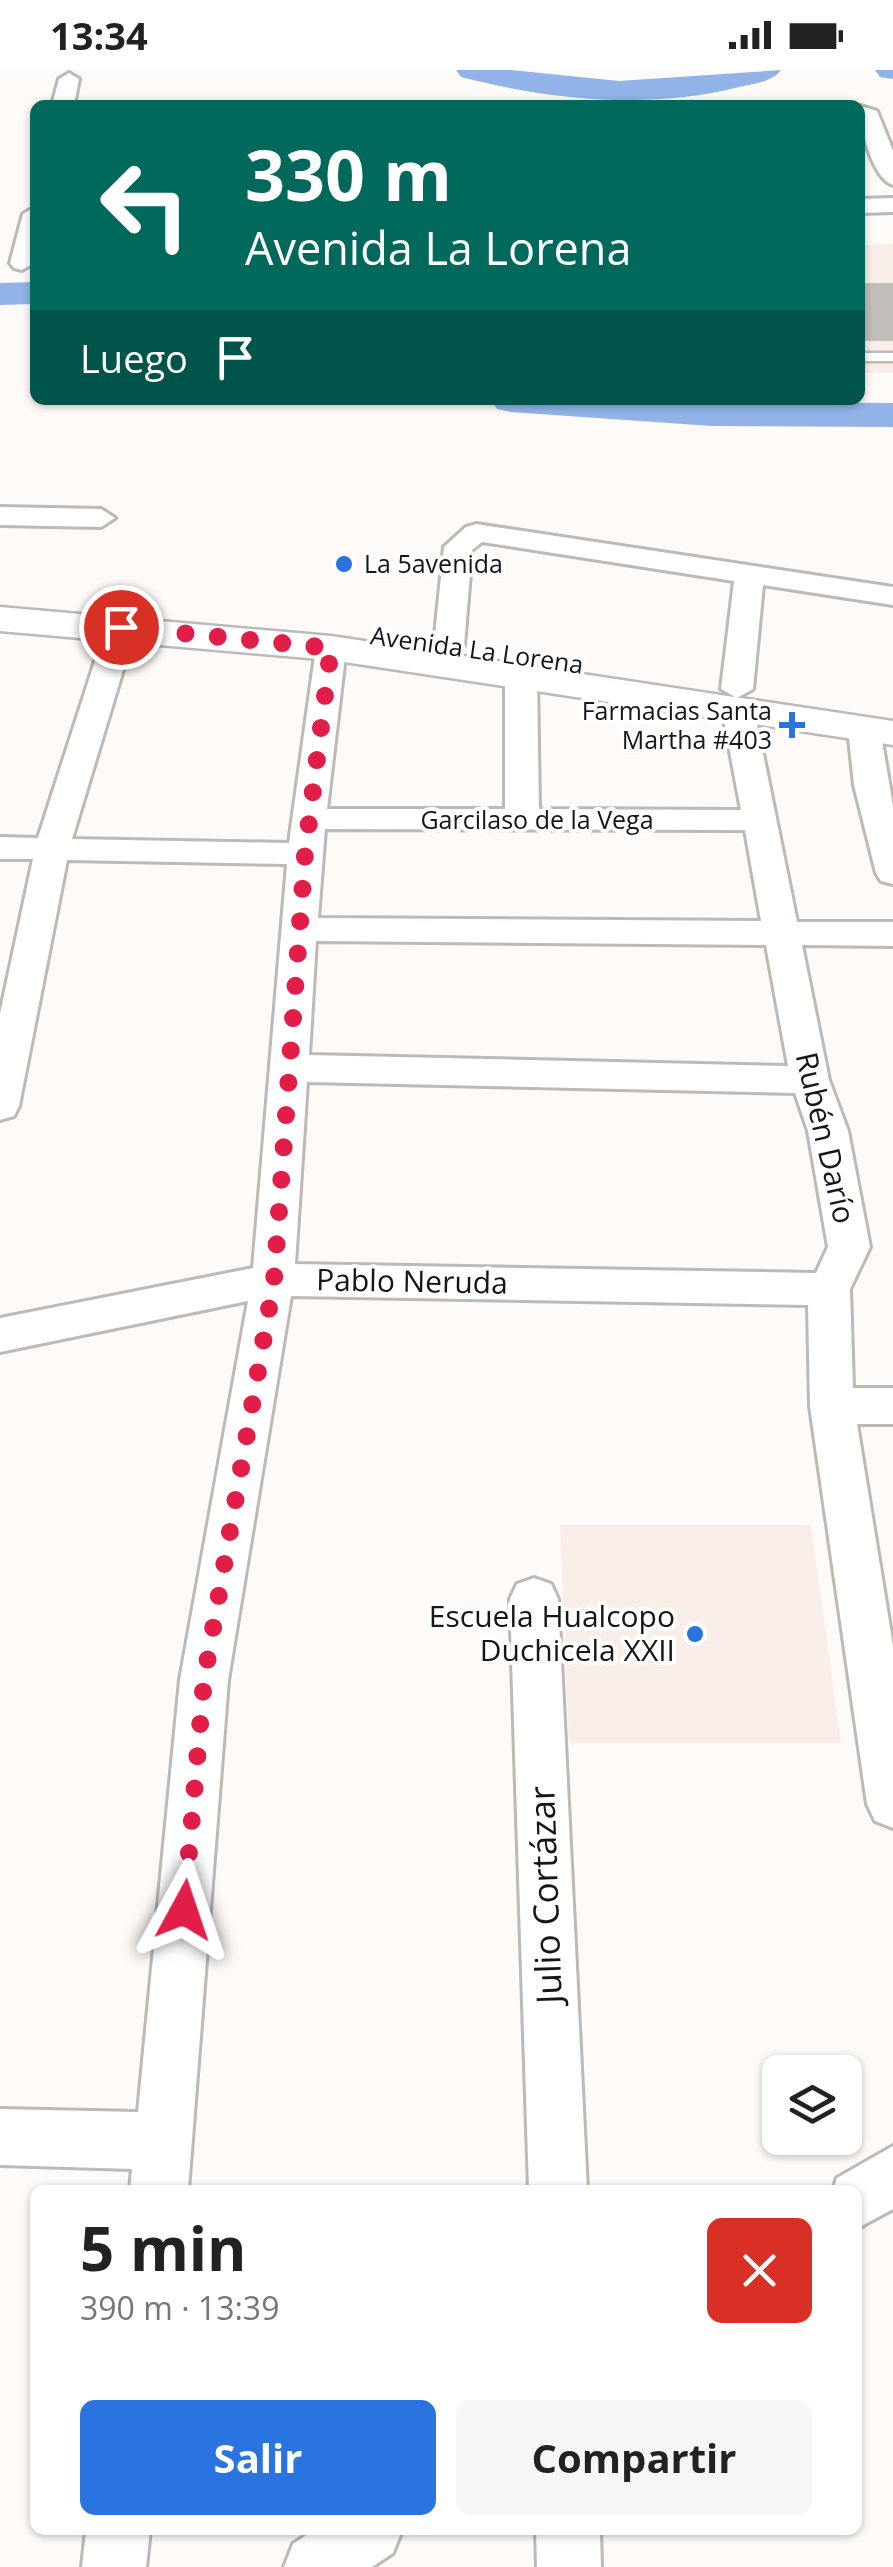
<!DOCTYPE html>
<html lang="es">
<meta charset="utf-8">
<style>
body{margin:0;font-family:"Open Sans",sans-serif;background:#f6f6f6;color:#222;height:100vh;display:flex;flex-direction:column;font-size:38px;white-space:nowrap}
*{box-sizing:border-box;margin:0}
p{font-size:32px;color:#767676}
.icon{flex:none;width:55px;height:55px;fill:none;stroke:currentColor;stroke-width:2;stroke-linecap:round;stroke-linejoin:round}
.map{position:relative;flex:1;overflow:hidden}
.details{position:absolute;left:30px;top:2115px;width:832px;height:350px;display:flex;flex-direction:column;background:#fff;border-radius:15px;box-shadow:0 2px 8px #0004}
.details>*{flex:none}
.hud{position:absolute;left:30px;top:30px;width:835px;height:305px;border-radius:15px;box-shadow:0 2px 8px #0004;background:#00695c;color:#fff;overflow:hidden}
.buttons{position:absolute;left:762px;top:1985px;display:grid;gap:20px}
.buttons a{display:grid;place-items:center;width:100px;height:100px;border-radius:15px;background:#fff;box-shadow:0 2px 8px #0004;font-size:50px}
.pin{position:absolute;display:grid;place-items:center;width:85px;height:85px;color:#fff;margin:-42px;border:5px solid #fff;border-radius:50%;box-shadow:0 2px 10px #0007}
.me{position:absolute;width:110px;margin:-55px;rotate:5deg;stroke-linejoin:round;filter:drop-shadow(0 0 8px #0008)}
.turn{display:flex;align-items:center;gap:35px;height:210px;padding:0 50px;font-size:45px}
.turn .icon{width:130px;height:130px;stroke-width:2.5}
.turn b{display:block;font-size:70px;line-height:85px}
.then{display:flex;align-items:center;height:95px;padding:0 50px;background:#0003;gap:20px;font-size:38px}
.round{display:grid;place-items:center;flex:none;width:105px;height:105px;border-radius:15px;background:#f6f6f6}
.head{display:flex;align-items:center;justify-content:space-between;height:170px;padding:0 50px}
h1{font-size:60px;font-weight:700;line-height:75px}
.primary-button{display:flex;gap:20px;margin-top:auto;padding:20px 50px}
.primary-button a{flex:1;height:115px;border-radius:15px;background:#2974df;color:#fff;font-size:40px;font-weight:700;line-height:115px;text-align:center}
.primary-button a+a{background:#f6f6f6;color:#222}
.status{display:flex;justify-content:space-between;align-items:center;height:70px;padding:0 50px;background:#fff;direction:ltr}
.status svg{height:28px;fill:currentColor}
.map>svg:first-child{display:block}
</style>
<div class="status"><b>13:34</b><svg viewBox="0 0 49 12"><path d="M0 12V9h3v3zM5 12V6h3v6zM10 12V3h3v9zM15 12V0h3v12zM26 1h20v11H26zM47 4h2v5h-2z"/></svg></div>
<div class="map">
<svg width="893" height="2497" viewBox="0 0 893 2497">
<rect width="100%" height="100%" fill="#fefaf8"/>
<g fill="#f8eee7">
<polygon points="893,174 893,303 860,303 860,175"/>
<polygon points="560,1455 811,1455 841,1673 569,1673"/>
</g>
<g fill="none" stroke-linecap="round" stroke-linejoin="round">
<g fill="#91b3e7" fill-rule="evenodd">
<path d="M456,0H511L619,11L781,0C773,12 752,14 739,17C647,40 551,30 461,7Z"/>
<polygon points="875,0 893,0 893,9 880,7"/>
<polygon points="35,212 35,234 0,235 0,213"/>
<polygon points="491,330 893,333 893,357 712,356 511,342 497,339"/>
</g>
</g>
<rect fill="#c1bdbb" x="860" y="213" width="33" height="58"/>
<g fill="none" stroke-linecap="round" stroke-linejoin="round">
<defs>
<rect id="service" x="860" y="283" width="33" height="8"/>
<g id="minor">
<polygon points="69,3 79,9 74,35 52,35 59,9"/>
<path d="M860,36L877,41L893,81V115C872,108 860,57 860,36Z"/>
<polygon points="893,128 893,142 860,143 860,129"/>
<polygon points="35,137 34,193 22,200 14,198 10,193 23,144"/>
<polygon points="0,437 101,439 115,448 101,457 0,455"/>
<polygon points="476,454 893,517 893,535 763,515 753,619 737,628 721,619 734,511 482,472 472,480 464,575 449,584 438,581 434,575 444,477 466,457"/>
<path d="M121,548L136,557L72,769L289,773L316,578L331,569L346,578L327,739H505V606L521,597L537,606L539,739L741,740L722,639L738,629L754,639L797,852H893V876L802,875L829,1010L848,1061L870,1177L850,1219L853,1318H893V1354H857L893,1576V1758L875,1751L867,1734L810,1336L808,1235L291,1226L228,1610L188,2120H130L132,2099L0,2095V2039L138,2042L180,1610L248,1231L0,1282V1248L253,1198L287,794L67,790L19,1036L14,1046L0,1050V944L33,789H0V767L38,768L106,557ZM325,759L745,760L761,851L318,848ZM316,871L766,875L788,996L309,985ZM307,1012L795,1023L808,1061L828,1177L816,1203L295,1194Z"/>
<polygon points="864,649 880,659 893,736 893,814 881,811 876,803 854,715 848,659"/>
<polygon points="534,1508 551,1514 558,1529 587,2120 529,2120 510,1529 517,1514"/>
<polygon points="893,2076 893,2139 858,2158 858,2120 833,2120 837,2108"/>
<polygon points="86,2460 150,2460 146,2497 82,2497"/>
<polygon points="314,2460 402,2460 393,2483 372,2497 284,2497 293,2474"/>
<polygon points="536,2460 600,2460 601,2497 537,2497"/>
</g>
<polygon id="secondary" points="0,537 331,566 893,651 893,675 331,590 0,561"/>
</defs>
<use href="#service" stroke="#bdb9b7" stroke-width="5"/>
<use href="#minor" stroke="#bdb9b7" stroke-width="6"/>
<use href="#secondary" stroke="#bdb9b7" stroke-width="5"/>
<use href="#service" fill="#fff" fill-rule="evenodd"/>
<use href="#minor" fill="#fff" fill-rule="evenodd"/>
<use href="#secondary" fill="#fff" fill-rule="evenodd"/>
</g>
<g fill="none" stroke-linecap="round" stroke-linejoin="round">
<polyline stroke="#e11d48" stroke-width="18" stroke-dasharray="0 32.4" points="121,557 331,578 305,784 274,1210 204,1610 184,1840"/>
</g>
<g fill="#2974df" stroke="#fff" stroke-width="4">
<circle cx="344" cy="494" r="10"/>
<path d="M787 640h10v10h10v10h-10v10h-10v-10h-10v-10h10z"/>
<circle cx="695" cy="1564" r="10"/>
</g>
<g text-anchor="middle" stroke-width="8" stroke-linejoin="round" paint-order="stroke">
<g font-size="25" fill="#171615" stroke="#fff" text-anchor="start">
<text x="364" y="503">La 5avenida</text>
<text x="772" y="650" text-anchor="end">Farmacias Santa<tspan x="772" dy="29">Martha #403</tspan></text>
</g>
<g font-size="25" fill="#171615" stroke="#fff">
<text transform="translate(477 580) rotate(8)" y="9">Avenida La Lorena</text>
<text x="537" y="759">Garcilaso de la Vega</text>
</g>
<g font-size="30" fill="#171615" stroke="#fff">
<text transform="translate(825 1068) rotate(77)" y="10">Rubén Darío</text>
<text transform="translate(412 1212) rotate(1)" y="10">Pablo Neruda</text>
</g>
<g font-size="30" fill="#171615" stroke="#fff" text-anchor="end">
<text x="675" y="1557">Escuela Hualcopo<tspan x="675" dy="34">Duchicela XXII</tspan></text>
</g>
<g font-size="35" fill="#171615" stroke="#fff">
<text transform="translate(546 1825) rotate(-92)" y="12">Julio Cortázar</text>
</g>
</g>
</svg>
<div class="buttons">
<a><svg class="icon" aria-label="layers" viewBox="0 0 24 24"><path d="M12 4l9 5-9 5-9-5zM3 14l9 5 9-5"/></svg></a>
</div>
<div class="pin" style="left:121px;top:557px;background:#d93025"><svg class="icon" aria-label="arrive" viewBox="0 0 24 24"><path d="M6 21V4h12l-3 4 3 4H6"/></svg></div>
<svg class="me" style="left:184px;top:1840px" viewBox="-20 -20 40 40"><path d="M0-17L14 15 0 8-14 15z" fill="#e11d48" stroke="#fff" stroke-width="4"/></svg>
<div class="hud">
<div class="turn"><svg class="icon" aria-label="left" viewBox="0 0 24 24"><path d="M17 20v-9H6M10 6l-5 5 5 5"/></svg><div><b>330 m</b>Avenida La Lorena</div></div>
<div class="then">Luego<svg class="icon" aria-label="arrive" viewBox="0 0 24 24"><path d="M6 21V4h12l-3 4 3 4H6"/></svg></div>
</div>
<section class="details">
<div class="head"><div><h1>5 min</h1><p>390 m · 13:39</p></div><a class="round" style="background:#d93025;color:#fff"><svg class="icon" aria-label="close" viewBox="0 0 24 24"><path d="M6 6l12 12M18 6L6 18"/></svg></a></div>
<div class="primary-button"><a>Salir</a><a>Compartir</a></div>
</section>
</div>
